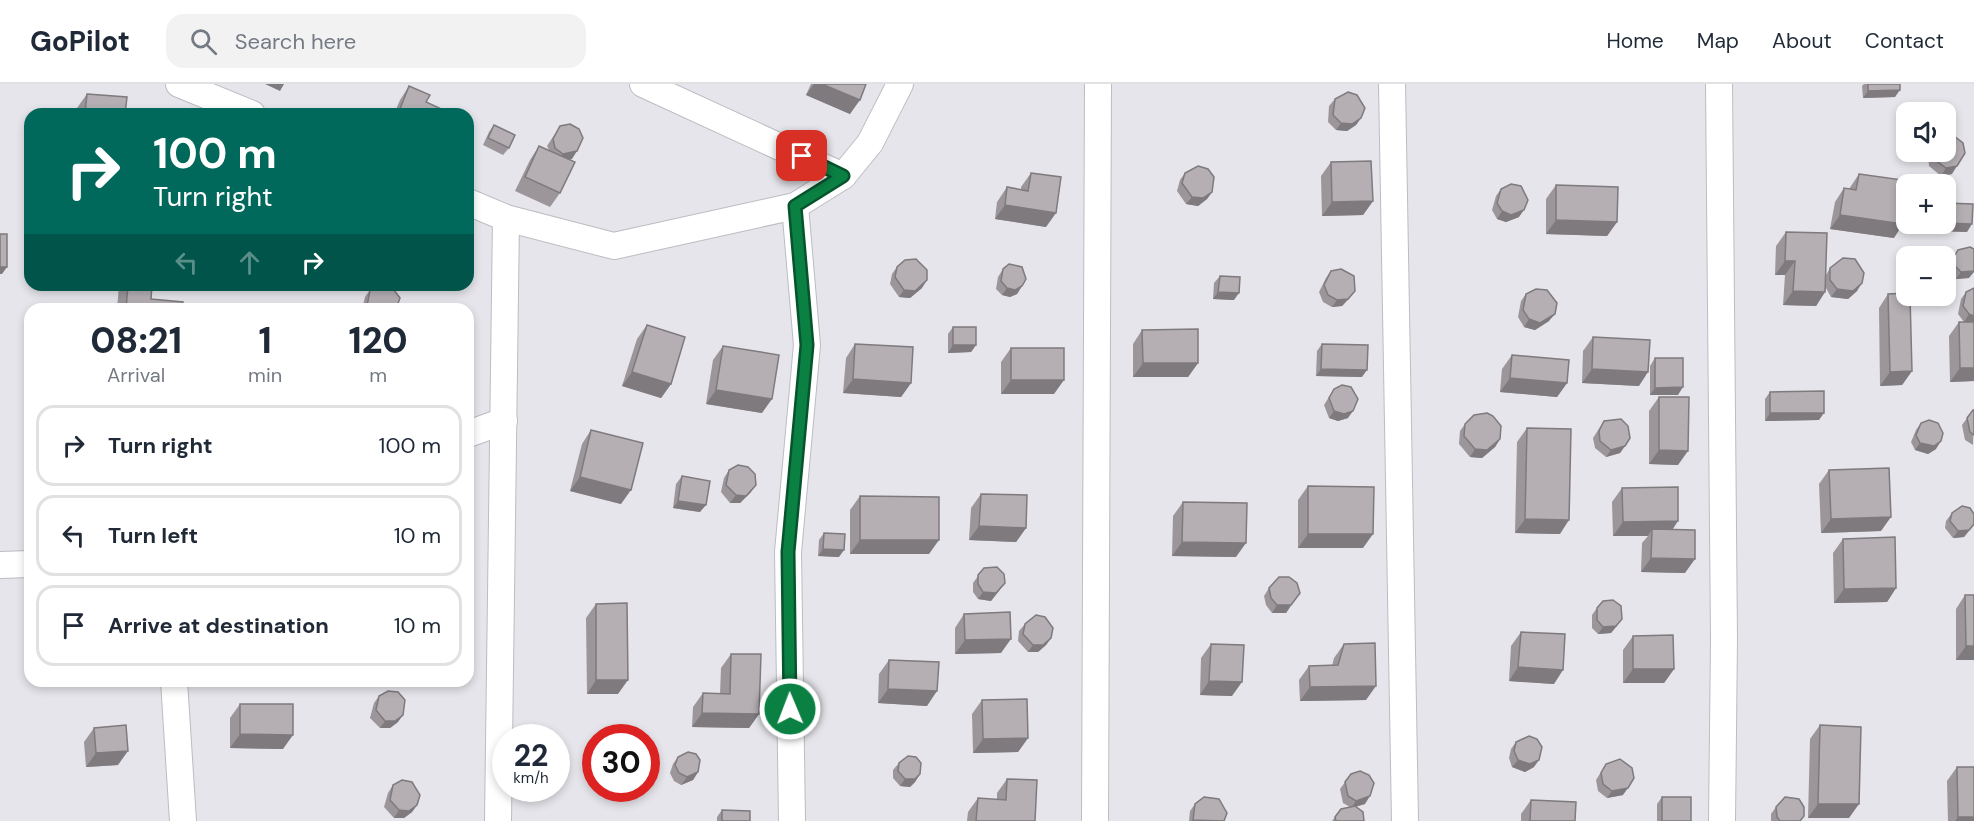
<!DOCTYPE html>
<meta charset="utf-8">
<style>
body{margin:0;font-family:"DM Sans",sans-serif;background:#f2f2f3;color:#1f2937;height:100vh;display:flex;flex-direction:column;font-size:22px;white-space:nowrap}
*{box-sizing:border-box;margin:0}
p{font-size:20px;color:#747a83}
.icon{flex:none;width:33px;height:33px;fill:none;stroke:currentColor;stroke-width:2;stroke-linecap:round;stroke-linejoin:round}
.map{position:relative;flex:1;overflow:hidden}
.drawer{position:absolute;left:24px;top:219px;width:450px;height:384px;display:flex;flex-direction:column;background:#fff;border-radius:18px;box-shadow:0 3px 9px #0003}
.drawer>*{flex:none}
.top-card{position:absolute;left:24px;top:24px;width:450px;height:183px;border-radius:18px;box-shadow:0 3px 9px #0003;background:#00695c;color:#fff;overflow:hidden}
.tools{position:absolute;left:1896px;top:18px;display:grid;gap:12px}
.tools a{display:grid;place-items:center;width:60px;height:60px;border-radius:12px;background:#fff;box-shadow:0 3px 9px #0003;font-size:30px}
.speed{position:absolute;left:492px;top:640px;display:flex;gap:12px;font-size:30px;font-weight:700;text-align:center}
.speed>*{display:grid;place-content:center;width:78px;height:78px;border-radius:50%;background:#fff;box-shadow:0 3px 9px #0003;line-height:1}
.speed small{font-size:15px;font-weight:400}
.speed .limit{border:9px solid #d22;background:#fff;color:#111}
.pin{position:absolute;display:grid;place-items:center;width:51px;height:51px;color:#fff;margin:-26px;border-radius:12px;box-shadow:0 3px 9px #0006}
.me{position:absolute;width:66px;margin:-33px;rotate:359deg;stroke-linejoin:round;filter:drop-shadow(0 0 4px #0008)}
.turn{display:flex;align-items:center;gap:21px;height:126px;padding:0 30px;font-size:27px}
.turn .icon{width:78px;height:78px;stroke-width:2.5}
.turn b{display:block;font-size:42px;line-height:51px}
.lanes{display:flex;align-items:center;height:57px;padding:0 30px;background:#0003;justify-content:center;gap:30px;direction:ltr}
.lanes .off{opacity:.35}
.eta{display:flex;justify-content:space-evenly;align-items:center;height:102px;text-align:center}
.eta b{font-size:36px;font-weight:800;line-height:42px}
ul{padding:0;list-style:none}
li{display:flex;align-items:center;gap:18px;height:81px;margin:0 12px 9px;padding:0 18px;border:3px solid #e0e1e3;border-radius:18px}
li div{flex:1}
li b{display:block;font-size:22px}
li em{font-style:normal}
header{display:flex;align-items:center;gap:36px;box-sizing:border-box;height:84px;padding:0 30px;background:#fff;border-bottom:2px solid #e0e1e3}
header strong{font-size:28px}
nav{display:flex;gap:33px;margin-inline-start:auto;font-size:21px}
.search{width:420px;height:54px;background:#f2f2f3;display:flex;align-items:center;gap:15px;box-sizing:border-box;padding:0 21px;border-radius:18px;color:#747a83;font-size:22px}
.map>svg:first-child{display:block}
</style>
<header>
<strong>GoPilot</strong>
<div class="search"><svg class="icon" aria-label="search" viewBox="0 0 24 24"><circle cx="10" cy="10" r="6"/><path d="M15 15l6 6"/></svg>Search here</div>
<nav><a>Home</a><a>Map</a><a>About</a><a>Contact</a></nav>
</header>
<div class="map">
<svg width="1974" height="737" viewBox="0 0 1974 737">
<rect width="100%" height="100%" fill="#e5e5eb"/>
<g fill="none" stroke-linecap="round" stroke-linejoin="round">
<defs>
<g id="minor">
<polyline points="179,0 252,30"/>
<polyline points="643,0 843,92"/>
<polyline points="1392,0 1405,737"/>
<polyline points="1719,0 1724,555 1722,737"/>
<polyline points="468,118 506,134 614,162 795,122 843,92 870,59 900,0"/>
<polyline points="468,350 504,337"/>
<polyline points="0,481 30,480"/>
<polyline points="174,597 183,737"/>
<polyline points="498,737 506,134"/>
<polyline points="792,737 788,468 807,261 795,122"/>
<polyline points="1095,737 1098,0"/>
</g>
</defs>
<use href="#minor" stroke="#bcbcc2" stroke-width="28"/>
<use href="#minor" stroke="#fff" stroke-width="26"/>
</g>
<g fill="#9c969a">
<polygon points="811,0 866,0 850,30 806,11"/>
<polygon points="1864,0 1900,0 1895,13 1863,14 1862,2"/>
<polygon points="409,2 426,18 450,30 394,30 400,16"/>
<polygon points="87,10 125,30 77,30 77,24"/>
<polygon points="1335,15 1361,34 1356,41 1347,47 1336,46 1328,38 1329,22"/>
<polygon points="494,41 509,64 503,71 483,61 489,48"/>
<polygon points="560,42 572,75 568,75 560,109 550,123 515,107 530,76 539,62 549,66 547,62"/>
<polygon points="1931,68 1946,68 1952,90 1941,92 1929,82 1928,71"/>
<polygon points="1331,78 1373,117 1363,131 1322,132 1321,92"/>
<polygon points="1031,89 1046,143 995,135 997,118 1007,103 1021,106 1021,103"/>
<polygon points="1185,89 1212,108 1207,115 1198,122 1186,120 1177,107 1180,96"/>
<polygon points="1859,90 1894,154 1830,145 1835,118 1844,104 1849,105"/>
<polygon points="1556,101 1617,138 1607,152 1546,150 1546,115"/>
<polygon points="1501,105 1519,133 1506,138 1497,135 1492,126 1496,112"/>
<polygon points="1940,140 1946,140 1967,148 1939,147"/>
<polygon points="1786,148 1826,191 1830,184 1857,207 1848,215 1831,213 1826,204 1825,208 1816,222 1783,221 1785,191 1775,191 1776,162"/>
<polygon points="1958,166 1969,194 1956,195 1950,189 1949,180"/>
<polygon points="897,183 922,204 910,214 899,213 890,200 892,190"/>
<polygon points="1003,185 1022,202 1017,210 1010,213 1002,211 996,205 998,193"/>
<polygon points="1331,187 1350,214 1342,222 1332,223 1323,218 1319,208 1326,194"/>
<polygon points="1220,192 1234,216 1213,215 1214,199"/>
<polygon points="119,201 152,201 151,215 182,225 117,225"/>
<polygon points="1974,204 1974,297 1950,298 1949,252 1959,238 1966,238 1964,238 1958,230 1961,215 1966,208"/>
<polygon points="370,206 396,225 362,225 365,213"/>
<polygon points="1526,210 1549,237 1535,246 1524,243 1518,233 1521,217"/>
<polygon points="1888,210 1912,287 1902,301 1880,302 1879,224"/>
<polygon points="647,241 671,300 661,314 622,302 637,255"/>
<polygon points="953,243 976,261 971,268 948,269 948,250"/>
<polygon points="1142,246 1198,279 1188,293 1133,293 1133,260"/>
<polygon points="1593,253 1639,302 1582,299 1583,267"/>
<polygon points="855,260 911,299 901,313 843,309 846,274"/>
<polygon points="1322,260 1362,293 1316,292 1317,267"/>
<polygon points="723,262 762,329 706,320 713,276"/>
<polygon points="1011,264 1054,310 1001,310 1001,278"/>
<polygon points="1512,271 1567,299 1557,313 1500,308 1502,285"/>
<polygon points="1655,274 1678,311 1650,311 1650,282"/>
<polygon points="1334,305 1348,334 1338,337 1329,334 1324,321"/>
<polygon points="1770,308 1819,336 1765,337 1765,315"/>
<polygon points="1659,313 1678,381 1649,380 1649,327"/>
<polygon points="1973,326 1974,326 1973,361 1965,356 1962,341"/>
<polygon points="1604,337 1625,362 1620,369 1606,373 1595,364 1593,354"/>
<polygon points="1921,339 1936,365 1928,370 1915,366 1911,358 1916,346"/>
<polygon points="1465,340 1500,355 1495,363 1482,374 1470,373 1459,360 1460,347"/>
<polygon points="1527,344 1560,450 1515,449 1517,358"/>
<polygon points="591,346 621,420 570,407 582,360"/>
<polygon points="729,386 751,408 740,419 730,419 721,408 724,394"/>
<polygon points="1829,386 1881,447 1821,449 1819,400"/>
<polygon points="682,392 700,428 673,424 676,400"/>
<polygon points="1308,402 1363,464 1298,464 1298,416"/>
<polygon points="1622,404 1672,446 1685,489 1641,488 1642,459 1648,452 1613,452 1612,418"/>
<polygon points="981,410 1026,444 1016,458 969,456 971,424"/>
<polygon points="860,412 929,470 850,470 850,426"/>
<polygon points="1183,418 1236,473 1172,472 1173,432"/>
<polygon points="1952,429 1974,441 1964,453 1953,454 1945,444 1946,437"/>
<polygon points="824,449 839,473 818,472 819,456"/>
<polygon points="1843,455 1896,504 1887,518 1834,519 1833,469"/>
<polygon points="984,484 1005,499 991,517 978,515 973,508 973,499"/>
<polygon points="1269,504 1300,509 1286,529 1272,529 1266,521 1264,512"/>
<polygon points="1965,511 1974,576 1956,576 1956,525"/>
<polygon points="596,520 618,610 587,610 586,534"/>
<polygon points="1597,524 1617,542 1611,549 1598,550 1592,544 1592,531"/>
<polygon points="964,530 1001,569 955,570 955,544"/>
<polygon points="1025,540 1051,554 1046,561 1038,568 1028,568 1018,557 1019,547"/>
<polygon points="1521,548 1554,600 1509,597 1511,562"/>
<polygon points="1633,552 1674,585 1664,599 1623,599 1623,566"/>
<polygon points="1211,560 1232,612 1200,611 1201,574"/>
<polygon points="1344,560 1366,616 1300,617 1299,596 1309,582 1332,582 1334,574"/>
<polygon points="731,570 759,630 749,644 692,643 693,623 703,609 720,610 721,584"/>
<polygon points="889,576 927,622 878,619 879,590"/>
<polygon points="379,612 398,638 390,644 380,644 370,634 374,619"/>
<polygon points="982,616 1028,654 1018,668 973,669 972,630"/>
<polygon points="240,620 283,665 230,664 230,634"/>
<polygon points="1820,641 1849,734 1808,734 1810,655"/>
<polygon points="94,644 118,681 86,683 84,658"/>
<polygon points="1516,658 1534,683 1525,688 1512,683 1509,674 1511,665"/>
<polygon points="678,673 698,688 693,696 681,701 674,697 670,689 673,680"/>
<polygon points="899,679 920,690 915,698 910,703 900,702 893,694 893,686"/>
<polygon points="1606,680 1623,711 1607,714 1598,707 1596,696"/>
<polygon points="1957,683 1974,737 1948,737 1947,697"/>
<polygon points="1351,690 1365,720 1355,723 1364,737 1332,737 1341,725 1350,723 1343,719 1340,705"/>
<polygon points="1007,695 1035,737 967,737 968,728 978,714 997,716 997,709"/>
<polygon points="393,701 417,721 412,728 404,734 394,734 384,723 388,709"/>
<polygon points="1662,713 1691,737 1657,737 1657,720"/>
<polygon points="1531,716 1575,737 1521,737 1521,730"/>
<polygon points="1195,720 1224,737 1189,737 1190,727"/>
<polygon points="1776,723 1800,737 1771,737 1771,730"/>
<polygon points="722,726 750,737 717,737 717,733"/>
</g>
<g fill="#7f7a7d">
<polygon points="265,0 284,0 280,7"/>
<polygon points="814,0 822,0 860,16 850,30 806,11"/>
<polygon points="1900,6 1895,13 1863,14 1868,7"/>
<polygon points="1361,34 1356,41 1347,47 1336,46 1341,39"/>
<polygon points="577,67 572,75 558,77 563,70"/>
<polygon points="1957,82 1952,90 1941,92 1946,84"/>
<polygon points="1212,108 1207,115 1198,122 1186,120 1192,113"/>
<polygon points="1373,117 1363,131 1322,132 1332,118"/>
<polygon points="1005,121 1056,129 1046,143 995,135"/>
<polygon points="1524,126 1519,133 1506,138 1497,135 1502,127"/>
<polygon points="1840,131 1903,140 1894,154 1830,145"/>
<polygon points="1556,136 1617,138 1607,152 1546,150"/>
<polygon points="1944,140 1972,140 1967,148 1939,147"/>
<polygon points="1785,177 1795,177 1785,191 1775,191"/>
<polygon points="0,183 7,183 2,190 0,190"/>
<polygon points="1974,187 1974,188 1969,194 1956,195 1961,188"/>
<polygon points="927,196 922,204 910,214 899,213 904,206"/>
<polygon points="1862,199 1857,207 1848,215 1831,213 1837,205"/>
<polygon points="1022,202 1017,210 1010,213 1002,211 1007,204"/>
<polygon points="1355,207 1342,222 1332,223 1337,216"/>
<polygon points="1793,207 1825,208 1816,222 1783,221"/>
<polygon points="1218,208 1239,209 1234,216 1213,215"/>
<polygon points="1555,230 1549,237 1535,246 1524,243 1529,235"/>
<polygon points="1969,230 1974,232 1974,240 1964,238"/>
<polygon points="953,261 976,261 971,268 948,269"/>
<polygon points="1143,279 1198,279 1188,293 1133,293"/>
<polygon points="1960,284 1974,284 1974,297 1950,298"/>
<polygon points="1321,285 1367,286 1362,293 1316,292"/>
<polygon points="1592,285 1648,288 1639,302 1582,299"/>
<polygon points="1912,287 1902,301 1880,302 1890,288"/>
<polygon points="632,288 671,300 661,314 622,302"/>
<polygon points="1510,294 1567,299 1557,313 1500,308"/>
<polygon points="853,295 911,299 901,313 843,309"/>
<polygon points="1011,296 1064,296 1054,310 1001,310"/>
<polygon points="1683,303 1678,311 1650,311 1655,304"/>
<polygon points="716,306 772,315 762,329 706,320"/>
<polygon points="1334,327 1353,327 1348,334 1338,337 1329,334"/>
<polygon points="1770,329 1824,329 1819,336 1765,337"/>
<polygon points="1500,355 1495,363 1482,374 1470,373 1475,365"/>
<polygon points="1941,357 1936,365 1928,370 1915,366 1920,359"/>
<polygon points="1625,362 1620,369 1606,373 1611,366"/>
<polygon points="1659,366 1688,367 1678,381 1649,380"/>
<polygon points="580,393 631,406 621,420 570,407"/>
<polygon points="756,401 751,408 740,419 730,419 736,411"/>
<polygon points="678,417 706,421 700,428 673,424"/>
<polygon points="1891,433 1881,447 1821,449 1831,435"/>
<polygon points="1525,435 1569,436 1560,450 1515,449"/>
<polygon points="1678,437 1669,451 1652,445 1648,452 1613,452 1623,438"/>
<polygon points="1974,440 1964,453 1953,454 1958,447"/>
<polygon points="979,442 1026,444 1016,458 969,456"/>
<polygon points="1308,450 1373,450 1363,464 1298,464"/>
<polygon points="860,456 939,456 929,470 850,470"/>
<polygon points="1182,458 1246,459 1236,473 1172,472"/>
<polygon points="823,465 844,466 839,473 818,472"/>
<polygon points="1651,474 1695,475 1685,489 1641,488"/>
<polygon points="1005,499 991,517 978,515 983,508"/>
<polygon points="1896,504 1887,518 1834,519 1844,505"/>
<polygon points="1277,521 1291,521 1286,529 1272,529"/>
<polygon points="1622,535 1611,549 1598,550 1603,543"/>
<polygon points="1051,554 1046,561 1038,568 1028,568 1033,561"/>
<polygon points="1011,555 1001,569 955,570 965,556"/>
<polygon points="1966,562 1974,562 1974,576 1956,576"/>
<polygon points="1518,583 1563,586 1554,600 1509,597"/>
<polygon points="1633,585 1674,585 1664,599 1623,599"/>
<polygon points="596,596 628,596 618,610 587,610"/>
<polygon points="1209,597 1242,598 1232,612 1200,611"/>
<polygon points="1376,602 1366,616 1300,617 1310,603"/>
<polygon points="888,605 937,607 927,622 878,619"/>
<polygon points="702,629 759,630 749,644 692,643"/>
<polygon points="403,631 398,638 390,644 380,644 385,637"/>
<polygon points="240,650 293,651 283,665 230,664"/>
<polygon points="1028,654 1018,668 973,669 983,655"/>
<polygon points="128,667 118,681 86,683 96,669"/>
<polygon points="1518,676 1539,676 1534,683 1525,688 1512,683"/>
<polygon points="698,688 693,696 681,701 687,693"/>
<polygon points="920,690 915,698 910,703 900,702 905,695"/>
<polygon points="1628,704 1623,711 1607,714 1612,707"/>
<polygon points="1370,712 1365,720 1351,724 1356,717"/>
<polygon points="1818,720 1859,720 1849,734 1808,734"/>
<polygon points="417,721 412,728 404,734 394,734 399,726"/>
<polygon points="1958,733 1974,733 1974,737 1955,737"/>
</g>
<g fill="#b5afb3" stroke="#7f7a7d" stroke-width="1.5">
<polygon points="822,0 866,0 860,16"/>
<polygon points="1868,0 1900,0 1900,6 1868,7"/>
<polygon points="409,2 430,11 426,18 450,29 450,30 398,30"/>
<polygon points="1348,8 1357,11 1365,24 1361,34 1352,40 1341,39 1333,31 1335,15"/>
<polygon points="87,10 127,13 125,30 85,30"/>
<polygon points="570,40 579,45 583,54 577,67 563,70 555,64 553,55 560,42"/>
<polygon points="494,41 515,51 509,64 488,54"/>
<polygon points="1954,52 1963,59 1965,69 1957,82 1946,84 1934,75 1934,68 1946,68 1946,54"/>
<polygon points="539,62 575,78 560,109 525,93"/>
<polygon points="1371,77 1373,117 1332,118 1331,78"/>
<polygon points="1198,82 1208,85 1214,93 1212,108 1203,114 1192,113 1182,99 1185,89"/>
<polygon points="1031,89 1061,93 1056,129 1005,121 1007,103 1028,107"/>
<polygon points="1859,90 1910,97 1909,100 1906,100 1906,119 1903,140 1840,131 1844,104 1856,106"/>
<polygon points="1511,100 1521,102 1528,116 1524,126 1511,131 1502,127 1497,119 1501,105"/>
<polygon points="1556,101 1618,103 1617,138 1556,136"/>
<polygon points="1946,119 1973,120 1972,140 1946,139"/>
<polygon points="1786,148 1827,149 1825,208 1793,207 1795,177 1785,177"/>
<rect x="0" y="150" width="7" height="33"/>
<polygon points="1970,163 1974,165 1974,187 1961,188 1955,182 1954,173 1958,166"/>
<polygon points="1843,174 1855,175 1864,189 1862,199 1853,207 1837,205 1830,196 1830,184"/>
<polygon points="916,175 927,186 927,196 915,207 904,206 895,193 897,183 905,176"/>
<polygon points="1009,180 1022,183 1026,195 1022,202 1015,206 1007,204 1001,197 1003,185"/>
<polygon points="1341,185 1354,192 1355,207 1348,215 1337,216 1328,211 1324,201 1331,187"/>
<polygon points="1220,192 1240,193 1239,209 1218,208"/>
<polygon points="128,201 152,201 151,215 183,218 182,225 126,225"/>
<polygon points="379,201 390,201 400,214 396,225 369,225 367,222 370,206"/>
<polygon points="1974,204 1974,232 1969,230 1963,222 1966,208"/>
<polygon points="1536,205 1547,206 1557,219 1555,230 1540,239 1529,235 1523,226 1526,210"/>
<polygon points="1906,209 1906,212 1910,212 1912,287 1890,288 1888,210"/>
<polygon points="1959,238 1974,238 1974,284 1960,284"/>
<polygon points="647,241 685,253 671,300 632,288"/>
<rect x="953" y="243" width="23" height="18"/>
<polygon points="1198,245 1198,279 1143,279 1142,246"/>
<polygon points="1593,253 1650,256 1648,288 1592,285"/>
<polygon points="855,260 913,263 911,299 853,295"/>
<polygon points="1322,260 1368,261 1367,286 1321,285"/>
<polygon points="723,262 779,271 772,315 716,306"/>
<rect x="1011" y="264" width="53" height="32"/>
<polygon points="1512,271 1569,276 1567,299 1510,294"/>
<polygon points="1655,274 1683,274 1683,303 1655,304"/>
<polygon points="1342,301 1351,303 1358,315 1353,327 1344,330 1334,327 1329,314 1334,305"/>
<polygon points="1824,307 1824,329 1770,329 1770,308"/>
<polygon points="1659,313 1689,313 1688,367 1659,366"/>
<polygon points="1973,326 1974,326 1974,351 1970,348 1967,334"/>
<polygon points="1487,329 1493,332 1501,342 1500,355 1487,366 1475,365 1464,352 1465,340 1474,331"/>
<polygon points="1621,335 1628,342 1630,354 1625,362 1611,366 1600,357 1599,347 1604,337"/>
<polygon points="1929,336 1938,339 1943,349 1941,357 1934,362 1920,359 1916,351 1921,339"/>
<polygon points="1527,344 1571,345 1569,436 1525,435"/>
<polygon points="591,346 643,359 631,406 580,393"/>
<polygon points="738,381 748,383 755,390 756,401 746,412 736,411 726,401 729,386"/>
<polygon points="1889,384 1891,433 1831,435 1829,386"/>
<polygon points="682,392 710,397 706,421 678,417"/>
<polygon points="1308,402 1374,403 1373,450 1308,450"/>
<polygon points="1678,403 1678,437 1623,438 1622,404"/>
<polygon points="981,410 1027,411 1026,444 979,442"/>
<polygon points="860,412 939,413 939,456 860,456"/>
<polygon points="1183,418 1247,419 1246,459 1182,458"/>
<polygon points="1962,422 1970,424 1974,430 1974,440 1969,446 1958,447 1950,437 1952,429"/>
<polygon points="1652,445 1695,446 1695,475 1651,474"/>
<polygon points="824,449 845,450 844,466 823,465"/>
<polygon points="1895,453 1896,504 1844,505 1843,455"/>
<polygon points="997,483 1004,490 1005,499 996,509 983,508 978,500 978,491 984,484"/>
<polygon points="1279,493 1289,493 1297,499 1300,509 1291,521 1277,521 1271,514 1269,504"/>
<polygon points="468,501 471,501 468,537"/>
<polygon points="1965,511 1974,511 1974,562 1966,562"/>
<polygon points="1613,516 1621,522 1622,535 1616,542 1603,543 1597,536 1597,524 1603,517"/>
<polygon points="627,519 628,596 596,596 596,520"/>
<polygon points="1010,528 1011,555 965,556 964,530"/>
<polygon points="1036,531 1045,533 1053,544 1051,554 1043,561 1033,561 1023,550 1025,540"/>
<polygon points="1521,548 1565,550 1563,586 1518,583"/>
<polygon points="1673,551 1674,585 1633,585 1633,552"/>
<polygon points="1375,559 1376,602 1310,603 1309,582 1338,581 1344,560"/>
<polygon points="1211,560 1244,561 1242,598 1209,597"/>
<polygon points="731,570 761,570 759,630 702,629 703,609 730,610"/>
<polygon points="889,576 939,578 937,607 888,605"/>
<polygon points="388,607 398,608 405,616 403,631 395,637 385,637 376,626 379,612"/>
<polygon points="1027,615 1028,654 983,655 982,616"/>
<polygon points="240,620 293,620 293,651 240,650"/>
<polygon points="126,641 128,667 96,669 94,644"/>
<polygon points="1820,641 1861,643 1859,720 1818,720"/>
<polygon points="1529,652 1537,655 1542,663 1539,676 1530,680 1518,676 1514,667 1516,658"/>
<polygon points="688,668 696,670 700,676 698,688 687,693 679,689 675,681 678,673"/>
<polygon points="908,672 916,673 921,679 920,690 915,695 905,695 898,687 899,679"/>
<polygon points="1620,675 1632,684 1634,694 1628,704 1612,707 1603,700 1601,689 1606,680"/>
<polygon points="1957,683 1974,683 1974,733 1958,733"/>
<polygon points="1360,687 1369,691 1374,699 1370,712 1356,717 1348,712 1345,698 1351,690"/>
<polygon points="1007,695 1037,696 1035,737 976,737 978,714 1006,716"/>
<polygon points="402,696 412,698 420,711 417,721 409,727 399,726 390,716 393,701"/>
<polygon points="1204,713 1219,715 1227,729 1224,737 1193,736 1195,720"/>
<rect x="1662" y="713" width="29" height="24"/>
<polygon points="1785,713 1799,715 1804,723 1804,732 1800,737 1780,737 1777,733 1776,723"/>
<polygon points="1531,716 1576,718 1575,737 1530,737"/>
<polygon points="1355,722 1363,728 1364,737 1336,737 1335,733 1341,725"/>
<polygon points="722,726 750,727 750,737 722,737"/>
</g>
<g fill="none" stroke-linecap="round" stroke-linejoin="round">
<defs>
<polyline id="route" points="790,625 788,468 807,261 795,122 843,92 802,72"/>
</defs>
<use href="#route" stroke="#07532c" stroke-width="15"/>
<use href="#route" stroke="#0b8043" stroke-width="10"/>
</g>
</svg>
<div class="tools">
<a><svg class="icon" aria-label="sound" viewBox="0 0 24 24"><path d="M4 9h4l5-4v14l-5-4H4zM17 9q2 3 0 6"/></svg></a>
<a>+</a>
<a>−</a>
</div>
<div class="speed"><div>22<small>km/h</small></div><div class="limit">30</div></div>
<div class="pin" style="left:802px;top:72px;background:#d93025"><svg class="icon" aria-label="arrive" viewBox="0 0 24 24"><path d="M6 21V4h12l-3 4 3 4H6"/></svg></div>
<svg class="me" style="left:790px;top:625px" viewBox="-20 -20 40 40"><circle r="17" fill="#0b8043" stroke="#fff" stroke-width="3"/><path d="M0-11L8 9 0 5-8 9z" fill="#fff"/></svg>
<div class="top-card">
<div class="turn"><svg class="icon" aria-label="right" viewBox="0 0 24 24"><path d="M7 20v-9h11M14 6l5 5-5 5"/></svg><div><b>100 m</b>Turn right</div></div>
<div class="lanes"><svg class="icon off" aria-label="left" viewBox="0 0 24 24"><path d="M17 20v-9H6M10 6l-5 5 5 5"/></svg><svg class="icon off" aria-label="ahead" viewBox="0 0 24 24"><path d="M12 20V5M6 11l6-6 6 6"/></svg><svg class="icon" aria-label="right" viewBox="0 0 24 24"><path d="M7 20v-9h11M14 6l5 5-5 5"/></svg></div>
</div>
<section class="drawer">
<div class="eta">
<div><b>08:21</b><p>Arrival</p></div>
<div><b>1</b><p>min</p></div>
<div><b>120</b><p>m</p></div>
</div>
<ul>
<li><svg class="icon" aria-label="right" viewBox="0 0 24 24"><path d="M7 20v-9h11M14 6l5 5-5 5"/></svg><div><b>Turn right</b></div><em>100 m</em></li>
<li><svg class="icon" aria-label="left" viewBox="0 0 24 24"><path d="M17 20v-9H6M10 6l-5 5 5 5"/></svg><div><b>Turn left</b></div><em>10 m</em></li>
<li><svg class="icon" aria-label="arrive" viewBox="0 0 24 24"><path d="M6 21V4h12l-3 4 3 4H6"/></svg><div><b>Arrive at destination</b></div><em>10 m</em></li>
</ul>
</section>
</div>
